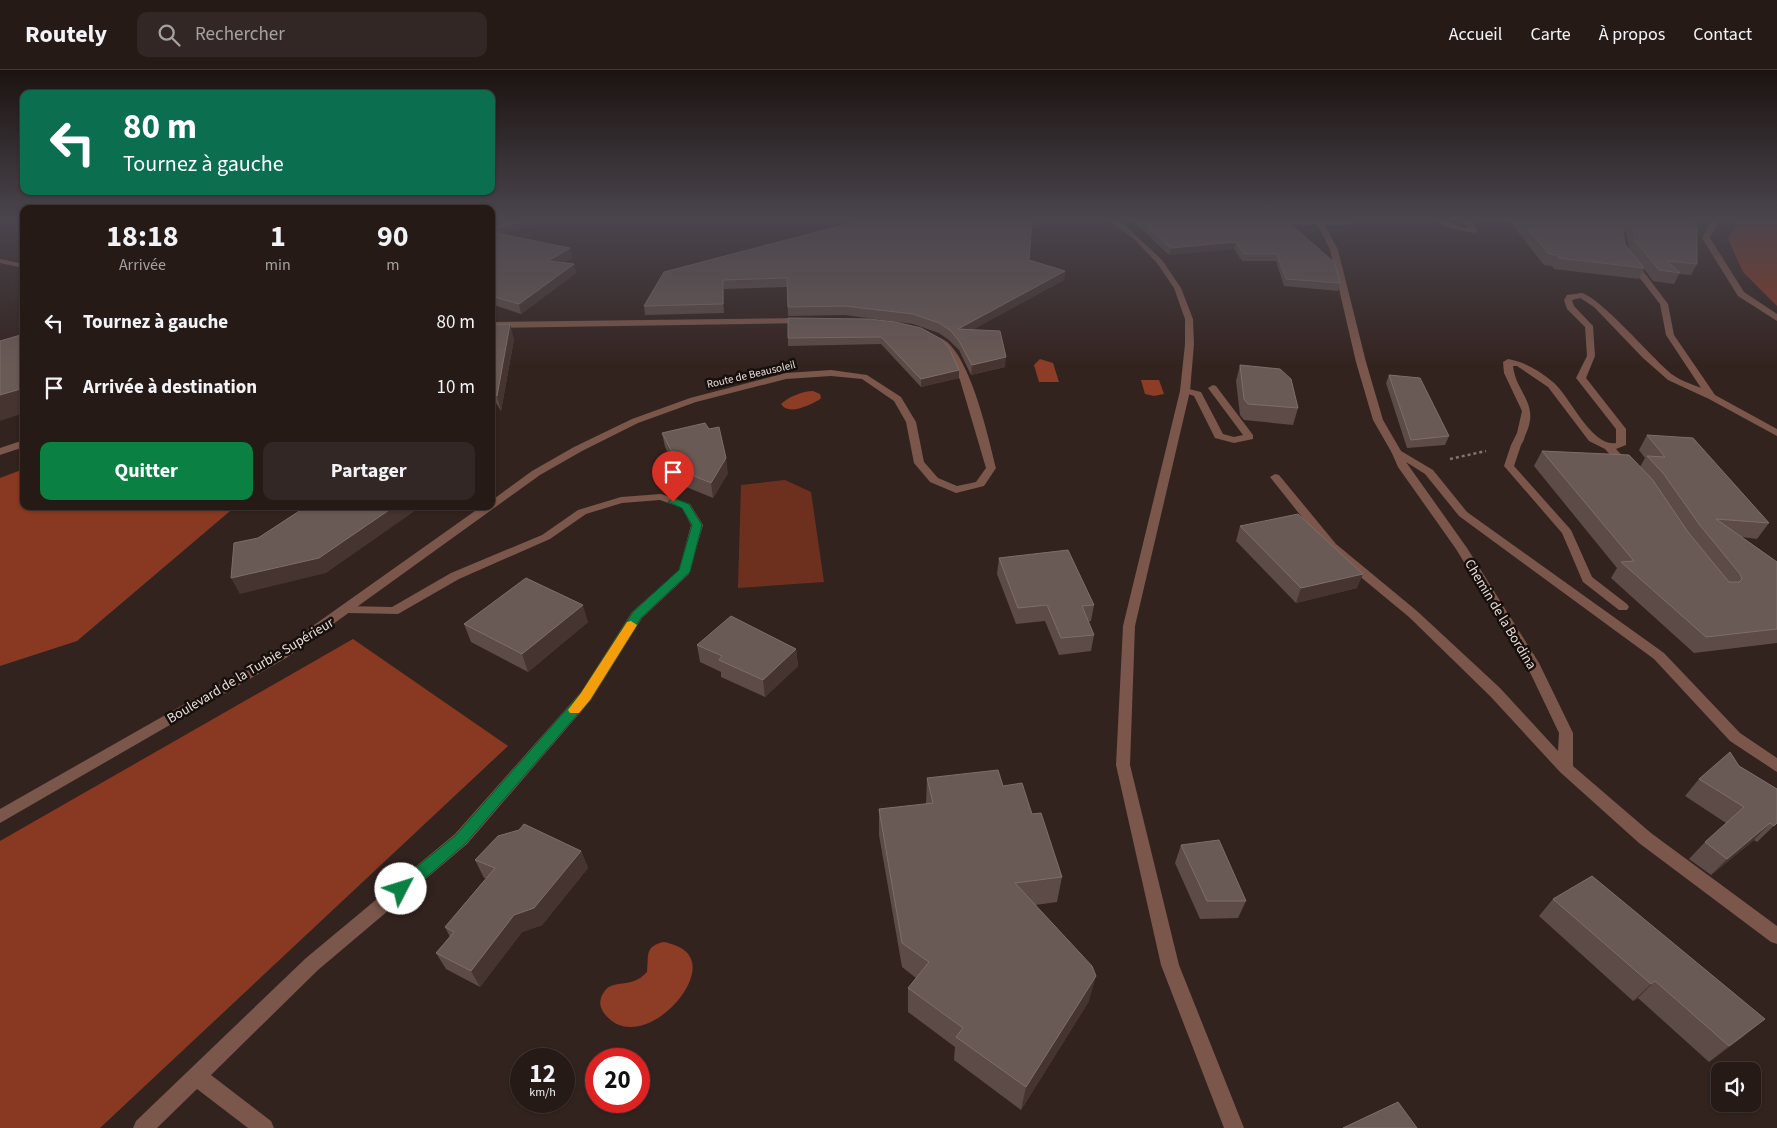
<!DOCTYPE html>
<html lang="fr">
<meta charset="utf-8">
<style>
body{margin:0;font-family:"Source Sans 3",sans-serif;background:#322724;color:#f1f3f6;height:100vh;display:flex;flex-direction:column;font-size:19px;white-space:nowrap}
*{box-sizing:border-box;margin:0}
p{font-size:16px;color:#a4a1a1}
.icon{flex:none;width:28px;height:28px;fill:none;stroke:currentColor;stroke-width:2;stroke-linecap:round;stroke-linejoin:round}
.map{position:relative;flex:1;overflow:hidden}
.side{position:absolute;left:20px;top:135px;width:475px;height:305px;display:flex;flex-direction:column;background:#261a17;border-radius:10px;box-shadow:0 1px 4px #0004,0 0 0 1px #423836}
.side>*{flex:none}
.banner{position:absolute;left:20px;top:20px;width:475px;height:105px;border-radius:10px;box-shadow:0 1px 4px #0004,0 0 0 1px #423836;background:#0b6e4f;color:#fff;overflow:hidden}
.controls{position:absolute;left:1711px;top:992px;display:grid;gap:10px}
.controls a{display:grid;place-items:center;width:50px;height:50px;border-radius:10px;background:#261a17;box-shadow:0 1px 4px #0004,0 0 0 1px #423836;font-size:25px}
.speed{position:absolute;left:510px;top:978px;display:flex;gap:10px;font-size:25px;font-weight:700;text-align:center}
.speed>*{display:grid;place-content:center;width:65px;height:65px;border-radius:50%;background:#261a17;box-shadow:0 1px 4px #0004,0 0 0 1px #423836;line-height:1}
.speed small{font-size:12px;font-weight:400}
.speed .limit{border:8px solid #d22;background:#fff;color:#111}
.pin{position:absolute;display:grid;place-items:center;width:42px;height:42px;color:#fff;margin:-51px -21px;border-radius:50% 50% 50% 0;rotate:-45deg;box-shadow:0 0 5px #0007}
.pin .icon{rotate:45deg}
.me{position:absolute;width:55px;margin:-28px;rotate:50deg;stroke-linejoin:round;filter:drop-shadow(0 0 4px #0008)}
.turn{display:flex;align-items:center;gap:18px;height:105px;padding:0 20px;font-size:22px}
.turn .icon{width:65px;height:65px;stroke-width:2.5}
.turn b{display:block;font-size:35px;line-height:42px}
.eta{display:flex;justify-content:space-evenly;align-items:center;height:85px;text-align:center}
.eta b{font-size:30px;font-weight:700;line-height:35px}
.button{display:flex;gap:10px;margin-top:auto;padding:10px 20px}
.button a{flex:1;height:58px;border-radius:10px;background:#0b8043;color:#fff;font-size:20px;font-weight:700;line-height:58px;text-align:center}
.button a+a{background:#322724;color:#f1f3f6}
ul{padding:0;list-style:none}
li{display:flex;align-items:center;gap:15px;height:65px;padding:0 20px}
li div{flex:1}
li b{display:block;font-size:19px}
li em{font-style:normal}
header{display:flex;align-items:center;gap:30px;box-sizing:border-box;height:70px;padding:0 25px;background:#261a17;border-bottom:1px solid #423836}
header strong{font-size:24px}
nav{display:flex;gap:28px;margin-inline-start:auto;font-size:18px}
.search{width:350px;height:45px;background:#322724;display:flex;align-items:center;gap:12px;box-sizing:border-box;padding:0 18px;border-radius:10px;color:#a4a1a1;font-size:19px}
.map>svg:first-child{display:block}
</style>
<header>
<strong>Routely</strong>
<div class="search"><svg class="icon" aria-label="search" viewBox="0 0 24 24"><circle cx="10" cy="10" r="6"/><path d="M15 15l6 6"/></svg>Rechercher</div>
<nav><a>Accueil</a><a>Carte</a><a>À propos</a><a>Contact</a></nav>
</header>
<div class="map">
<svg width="1777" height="1058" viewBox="0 0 1777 1058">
<rect width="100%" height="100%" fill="#33231f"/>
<polygon fill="#6e301e" points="785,410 811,422 824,512 738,518 741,415"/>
<g fill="#893922">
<polygon points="1739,149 1777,149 1777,236 1743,202 1728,169"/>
<polygon points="24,399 24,436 236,436 77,571 0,596 0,408"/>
<polygon points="353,569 508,676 100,1058 0,1058 0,771"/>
</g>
<g fill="#8d3d25">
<polygon points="1040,289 1053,293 1059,312 1039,312 1034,295"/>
<polygon points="1141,310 1159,310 1164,324 1154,326 1145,324"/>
<path d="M813,321L820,324L821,328L819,330C809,335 789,346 781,334C788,327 803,321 813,321Z"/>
<path d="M664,872C673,874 686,878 690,887C707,916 637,987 604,943C599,936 599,929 604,922C613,908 631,920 647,902C649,886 644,876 664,872Z"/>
</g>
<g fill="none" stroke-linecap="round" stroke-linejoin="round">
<polyline stroke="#827471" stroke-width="2.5" stroke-dasharray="3 3" stroke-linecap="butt" points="1450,389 1486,381"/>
<g fill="#7b564b" fill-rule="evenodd">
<path d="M1433,149C1445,149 1456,156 1468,158L1462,149H1469L1478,161L1474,163L1450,158Z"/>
<polygon points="0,189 24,194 24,198 0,193"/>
<path d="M1628,189H1634L1668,234L1674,265L1715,325L1777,359V366L1709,329L1668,310L1643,288L1594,237L1579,227V223C1596,221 1655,292 1673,305C1681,311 1692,314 1701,318L1666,265L1660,234L1628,193Z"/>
<polygon points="1213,315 1216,316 1253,365 1253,369 1234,373 1215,368 1194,326 1180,321 1185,318 1201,322 1223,364 1234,367 1243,365 1208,318"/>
<polygon points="1516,372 1521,375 1514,396 1571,460 1592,507 1627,534 1629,537 1627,540 1619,540 1583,512 1562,463 1504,396 1511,375"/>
<polygon points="1396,378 1433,400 1467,442 1664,583 1740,663 1777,688 1777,702 1730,671 1654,589 1459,446 1425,404 1406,392 1467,478 1539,593 1573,663 1573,696 1651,763 1777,856 1777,874 1771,872 1639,773 1560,702 1490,626 1409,547 1328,480 1270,407 1275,404 1279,405 1336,474 1417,541 1500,618 1558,681 1559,663 1526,594 1456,479 1398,397 1391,381"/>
<polygon points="661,424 690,434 703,455 689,504 642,548 591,630 467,774 318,900 211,1005 271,1051 274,1058 248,1058 197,1019 157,1058 133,1058 136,1051 306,888 455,764 581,622 632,542 679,500 691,455 682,438 660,430 622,433 586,444 550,469 459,509 398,544 348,543 342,539 344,536 392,537 451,503 542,465 578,440 621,427"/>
</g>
<g fill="#7b564b" fill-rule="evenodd">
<polygon points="1107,149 1115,149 1126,156 1162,190 1181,218 1193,249 1194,274 1190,321 1135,556 1130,695 1179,895 1244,1058 1224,1058 1161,895 1116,695 1123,556 1180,321 1185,274 1185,249 1174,218 1157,193 1134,169"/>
<polygon points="1315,149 1322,149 1338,180 1366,292 1383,350 1401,381 1400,383 1392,383 1373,350 1356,292 1330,180"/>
<polygon points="1713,149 1720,149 1710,168 1744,222 1777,244 1777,251 1738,226 1702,168"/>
<path d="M1582,223L1586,225L1585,227L1572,230L1574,236L1593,256L1595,286L1586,308L1626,359V375L1616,379L1630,394L1631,396L1630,398H1622L1605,379L1589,371L1548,317L1517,296H1513C1516,324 1541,333 1525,366C1523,372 1522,376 1516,378L1511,375L1517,363L1522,341L1504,303L1503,292L1508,289C1525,292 1540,301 1553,312C1570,326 1591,377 1616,373V359L1576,308L1587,286L1585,257L1567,239L1564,230L1567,225Z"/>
<polygon points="24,370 24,377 0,385 0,378"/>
</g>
<g fill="#7b564b" fill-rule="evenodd">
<polygon points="804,248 807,249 807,253 491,258 491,252"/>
<path d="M940,268C969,278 989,370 996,398L984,416L956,423L930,412L914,393L906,352L894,331L862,309L831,306L786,309L696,332L638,353L582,381L540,405L286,588L0,753V739L276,582L482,436H491V431L532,401L574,377L632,349L690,328L786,303L831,300L867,305L901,327L916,352L924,392L938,408L957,416L976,412L986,398L960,310L946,281L936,271Z"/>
</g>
</g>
<g fill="#5c4b46" fill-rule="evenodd">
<polygon points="491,149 548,149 502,164 570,178 572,188 563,192 574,194 576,203 521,244 491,234 491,158 502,154 491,158"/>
<polygon points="1124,149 1317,149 1316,155 1291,155 1340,213 1338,221 1284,216 1276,191 1242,191 1234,179 1169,185 1139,157"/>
<polygon points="1323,149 1353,149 1351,155 1327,155"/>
<path d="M1479,149H1683L1697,194L1691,205L1679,204L1674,214L1653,211L1644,199L1639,209L1554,199L1552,196L1544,195L1510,152L1482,151ZM1623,161L1626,162L1630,181L1625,174Z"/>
<polygon points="1029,190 1065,201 1064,210 973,259 1005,297 971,305 959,280 949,270 939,263 913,254 845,245 788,246 787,217 724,219 724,243 645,245 644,236 664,202"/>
<polygon points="869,249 959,308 921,317 881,274 788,276 788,268"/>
<polygon points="491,255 514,269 501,341 491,325"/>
<polygon points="1240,295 1298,338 1293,355 1244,350 1240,345 1236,311"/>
<polygon points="1389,305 1449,366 1445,375 1407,378 1386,313"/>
<polygon points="662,363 728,403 713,428 684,416 665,377"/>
<polygon points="1647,365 1769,453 1757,469 1742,467 1777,492 1777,573 1694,583 1611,508 1617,498 1534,396 1542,381 1640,397 1645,388 1639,380"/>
<polygon points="1240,456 1357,518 1296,533 1236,471"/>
<polygon points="999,488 1094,535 1091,551 1088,552 1094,565 1091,581 1059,585 1045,551 1016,554 997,504"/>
<polygon points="588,552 528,602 471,572 464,554"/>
<polygon points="697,575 796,579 798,596 765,627 721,607 721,602 700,592"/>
<polygon points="1739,696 1777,719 1777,753 1757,772 1754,770 1711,805 1689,789 1705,772 1726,753 1685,726 1699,709"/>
<polygon points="927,708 1003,716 1032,744 1062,807 1057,832 1035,835 1089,931 1021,1040 954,990 955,977 908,942 908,918 916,908 902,897 879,765 879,739 926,734"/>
<polygon points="1181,775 1246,831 1238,848 1200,849 1175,793"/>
<polygon points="581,781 588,798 542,855 522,862 480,917 446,899 436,883 450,867 445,857 486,808 484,808 475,790"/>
<polygon points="1553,829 1744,966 1709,992 1638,928 1633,931 1539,846"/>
</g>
<g fill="#453430">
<polygon points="495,149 517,149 491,158 491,151"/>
<polygon points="526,149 548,149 499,165 497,158"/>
<polygon points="1236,172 1234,179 1169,185 1171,178"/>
<polygon points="570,178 572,188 550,200 548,191"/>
<polygon points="574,194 576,203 521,244 519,234"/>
<polygon points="1065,201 1064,210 958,268 958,259"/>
<polygon points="723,210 724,219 724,243 723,234"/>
<polygon points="510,254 514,269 501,341 497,326"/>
<polygon points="1006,287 1005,297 971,305 972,295"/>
<polygon points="959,300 959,308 921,317 921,309"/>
<polygon points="24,318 24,343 0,351 0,325"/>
<polygon points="726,388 728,403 713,428 711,413"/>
<polygon points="395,436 422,436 326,503 240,524 231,508"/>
<polygon points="1363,504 1357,518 1296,533 1301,518"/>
<polygon points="583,535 588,552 528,602 522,584"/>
<polygon points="796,579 798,596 765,627 763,610"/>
<polygon points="1770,753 1754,770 1711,805 1727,789"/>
<polygon points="581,781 588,798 542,855 522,862 480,917 471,901 514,845"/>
<polygon points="1096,906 1089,931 1021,1040 1026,1017"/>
<polygon points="1655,911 1638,928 1633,931 1651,914"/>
<polygon points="1765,949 1744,966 1709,992 1729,976"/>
</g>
<g fill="#6a5a56" stroke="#7e6e6a">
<polygon points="515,149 526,149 497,158 491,159"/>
<polygon points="866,149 999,149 1032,152 1029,190 1065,201 958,259 1000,261 1006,287 972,295 959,271 950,260 939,253 913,244 845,236 788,237 787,208 723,210 723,234 644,236 664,202"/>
<polygon points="1137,149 1285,149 1335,193 1340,213 1286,209 1277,184 1244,184 1236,172 1171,178 1140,151"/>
<polygon points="1520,149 1600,149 1622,158 1625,174 1644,198 1559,188 1557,185 1549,184"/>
<polygon points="1622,149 1683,149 1697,155 1697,194 1667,191 1680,203 1659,200 1636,172 1631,152"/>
<polygon points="496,163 570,178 548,191 574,194 519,234 491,226 491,164"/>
<polygon points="788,248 869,249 895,252 921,258 941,269 949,278 959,300 921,309 881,267 788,268"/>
<polygon points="510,254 497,326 491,317 491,255"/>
<polygon points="24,264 24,318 0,325 0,271"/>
<polygon points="1240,295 1280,299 1291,309 1298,338 1248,334 1244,329"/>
<polygon points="1389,305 1420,308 1449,366 1411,370"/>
<polygon points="705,353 709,359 719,357 726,388 711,413 682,401 662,363"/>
<polygon points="1647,365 1693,368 1769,453 1716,449 1777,492 1777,559 1706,567 1621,492 1634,491 1542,381 1629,385 1652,409 1688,462 1729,512 1739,512 1742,509 1740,504 1699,454 1663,403 1647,386 1665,387"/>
<polygon points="307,436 395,436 319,488 231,508 234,473 258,468"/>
<polygon points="1298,444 1363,504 1301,518 1240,456"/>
<polygon points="1068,480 1094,535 1082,536 1094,565 1061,568 1047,535 1018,538 999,488"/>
<polygon points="526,508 583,535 522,584 464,554"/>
<polygon points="731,546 796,579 763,610 719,590 722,586 697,575"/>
<polygon points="1730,682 1739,696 1777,719 1777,753 1774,756 1770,753 1727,789 1705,772 1744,737 1699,709"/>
<polygon points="998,700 1003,716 1022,713 1032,744 1041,743 1062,807 1015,813 1092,896 1096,906 1026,1017 956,967 963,958 908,918 929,892 902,873 879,739 933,733 927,708"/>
<polygon points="524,754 581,781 534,838 514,845 471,901 436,883 454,862 445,857 495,798 475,790 498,766 519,760"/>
<polygon points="1219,770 1246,831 1207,831 1181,775"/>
<polygon points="1592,806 1765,949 1729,976 1655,911 1651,914 1553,829"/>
<polygon points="1398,1032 1417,1058 1343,1058"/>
</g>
<linearGradient id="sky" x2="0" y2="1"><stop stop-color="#1c1311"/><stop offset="0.5" stop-color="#4a454d"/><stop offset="1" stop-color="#4a454d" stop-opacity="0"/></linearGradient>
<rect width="1777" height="297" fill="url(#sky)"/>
<polygon fill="#0b8043" stroke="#07532c" points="673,428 689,434 702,455 690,502 641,548 590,630 466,773 407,824 401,826 396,824 394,819 396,814 456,765 581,623 633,542 679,500 692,455 682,438 668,432"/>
<polygon fill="#f59e0b" points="631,551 637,555 590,630 579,643 570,643 568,640 581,623 627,552"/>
<g text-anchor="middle" stroke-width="5" stroke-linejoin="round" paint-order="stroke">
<g font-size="11" fill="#e7dbd8" stroke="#160f0c">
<text transform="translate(751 304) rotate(-13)" y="4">Route de Beausoleil</text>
</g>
<g font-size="14" fill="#e7dbd8" stroke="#160f0c">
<text transform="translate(1501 544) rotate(59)" y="5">Chemin de la Bordina</text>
<text transform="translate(250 600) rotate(-31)" y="5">Boulevard de la Turbie Supérieur</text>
</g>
</g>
</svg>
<div class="controls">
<a><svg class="icon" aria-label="sound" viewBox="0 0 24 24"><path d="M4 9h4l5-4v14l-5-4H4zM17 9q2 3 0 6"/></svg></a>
</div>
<div class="speed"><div>12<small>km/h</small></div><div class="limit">20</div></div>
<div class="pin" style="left:673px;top:432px;background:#d93025"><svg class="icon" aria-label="arrive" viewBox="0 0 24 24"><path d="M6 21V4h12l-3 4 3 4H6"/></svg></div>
<svg class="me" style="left:401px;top:819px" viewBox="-20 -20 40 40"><circle r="19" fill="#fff"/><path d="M0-13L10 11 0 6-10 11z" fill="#0b8043"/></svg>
<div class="banner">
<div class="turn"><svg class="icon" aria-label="left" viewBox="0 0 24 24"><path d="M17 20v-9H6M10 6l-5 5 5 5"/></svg><div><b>80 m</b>Tournez à gauche</div></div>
</div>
<section class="side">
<div class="eta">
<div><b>18:18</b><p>Arrivée</p></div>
<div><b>1</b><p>min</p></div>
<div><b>90</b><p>m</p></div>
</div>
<ul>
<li><svg class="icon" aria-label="left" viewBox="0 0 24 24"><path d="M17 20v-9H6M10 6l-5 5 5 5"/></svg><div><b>Tournez à gauche</b></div><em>80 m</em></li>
<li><svg class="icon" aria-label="arrive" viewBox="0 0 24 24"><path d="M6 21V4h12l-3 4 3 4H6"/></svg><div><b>Arrivée à destination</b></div><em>10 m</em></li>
</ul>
<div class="button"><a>Quitter</a><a>Partager</a></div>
</section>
</div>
